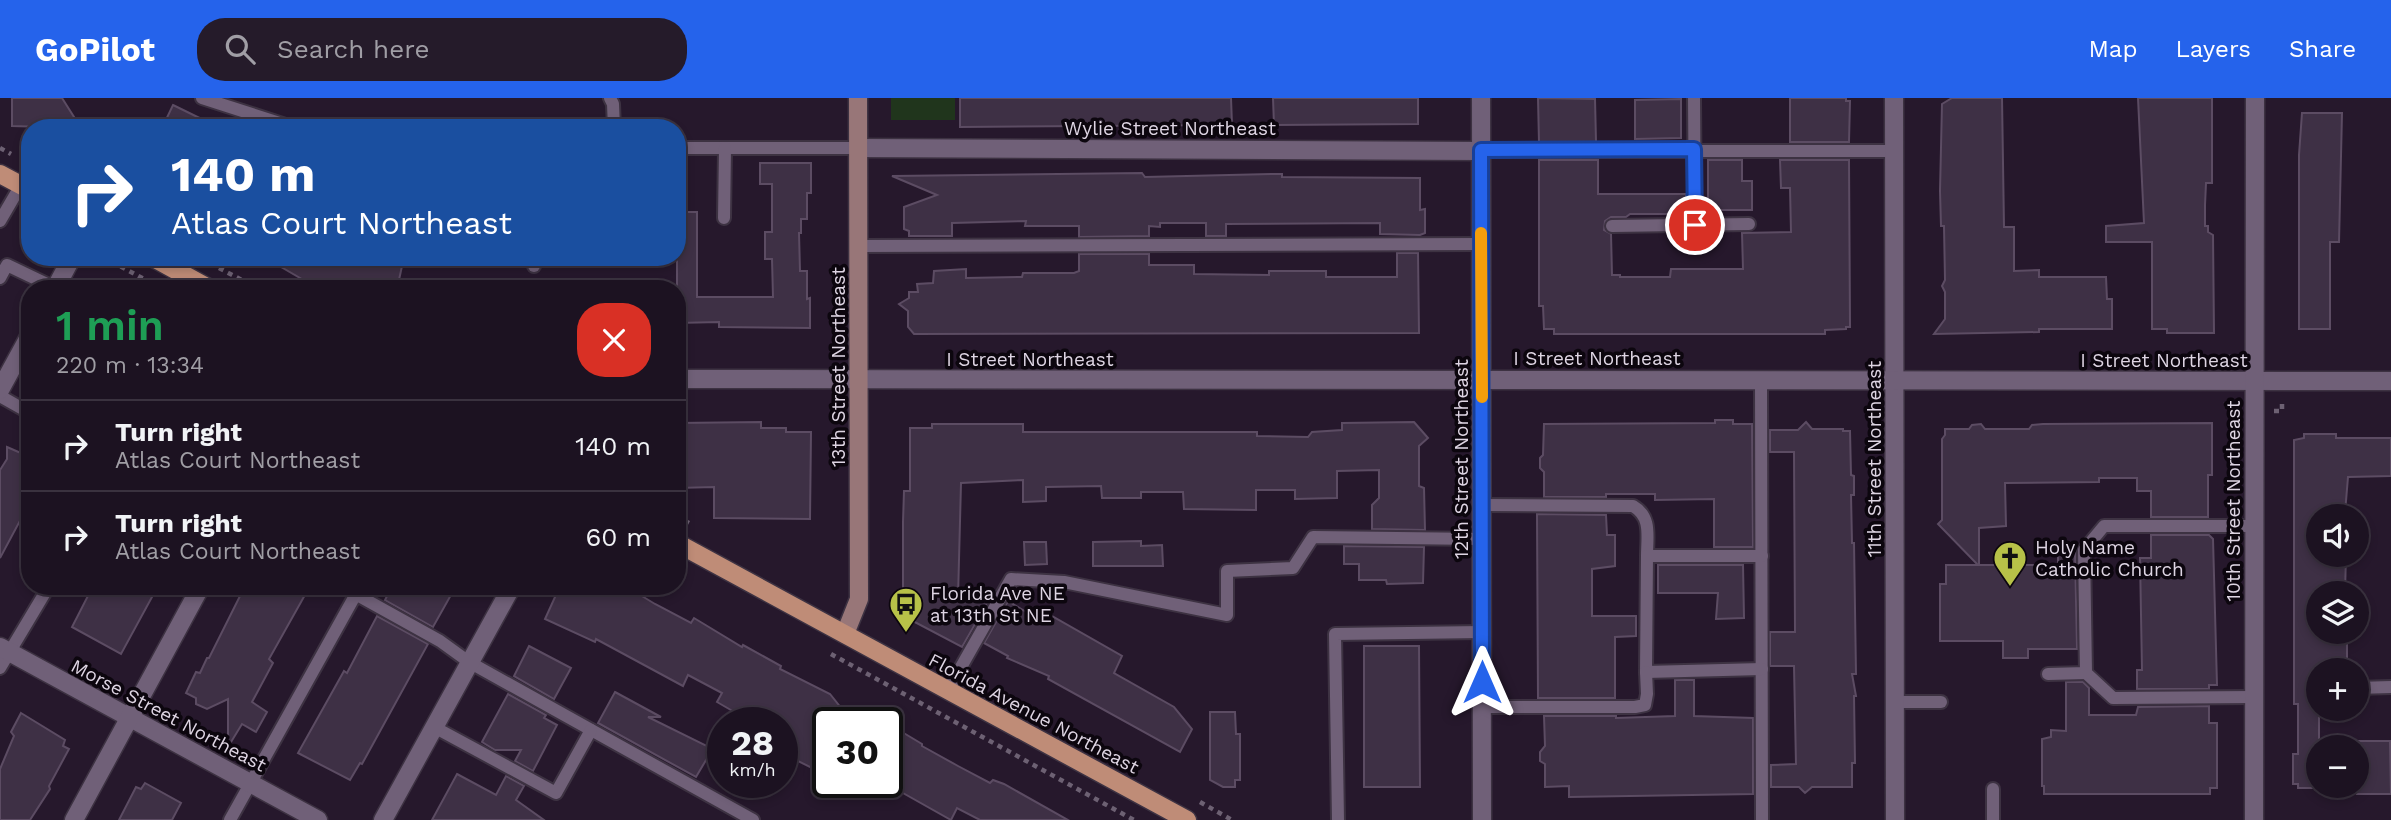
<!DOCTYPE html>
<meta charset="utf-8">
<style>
body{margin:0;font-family:"Work Sans",sans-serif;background:#251b2a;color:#f1f3f6;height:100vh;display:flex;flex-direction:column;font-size:26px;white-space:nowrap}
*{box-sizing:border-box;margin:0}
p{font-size:23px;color:#a09ea5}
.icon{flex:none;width:38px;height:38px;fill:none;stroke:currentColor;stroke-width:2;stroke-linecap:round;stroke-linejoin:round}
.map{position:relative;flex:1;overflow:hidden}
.panel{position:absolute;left:21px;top:182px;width:665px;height:315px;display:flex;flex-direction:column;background:#1c1221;border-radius:28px;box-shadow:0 4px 10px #0003,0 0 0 2px #3a323f}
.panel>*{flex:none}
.hud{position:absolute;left:21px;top:21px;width:665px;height:147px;border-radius:28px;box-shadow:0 4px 10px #0003,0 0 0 2px #3a323f;background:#1a4fa0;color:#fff;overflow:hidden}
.controls{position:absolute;left:2306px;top:406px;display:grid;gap:14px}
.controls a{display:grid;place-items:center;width:63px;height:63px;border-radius:50%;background:#1c1221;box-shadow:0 4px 10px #0003,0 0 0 2px #3a323f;font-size:35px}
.speed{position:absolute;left:707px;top:609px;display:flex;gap:14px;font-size:35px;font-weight:700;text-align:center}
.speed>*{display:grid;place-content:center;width:91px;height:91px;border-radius:50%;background:#1c1221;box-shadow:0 4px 10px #0003,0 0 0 2px #3a323f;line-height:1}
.speed small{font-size:18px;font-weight:400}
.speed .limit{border:4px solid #111;border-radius:10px;background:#fff;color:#111}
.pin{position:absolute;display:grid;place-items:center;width:60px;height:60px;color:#fff;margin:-30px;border:4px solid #fff;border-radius:50%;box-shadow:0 2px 7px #0007}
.me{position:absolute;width:77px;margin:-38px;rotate:0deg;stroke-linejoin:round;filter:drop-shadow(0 0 5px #0008)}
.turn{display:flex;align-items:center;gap:24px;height:147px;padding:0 35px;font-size:32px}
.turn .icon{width:91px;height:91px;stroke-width:2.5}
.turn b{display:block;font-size:49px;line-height:60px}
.round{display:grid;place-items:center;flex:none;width:74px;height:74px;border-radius:28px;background:#251b2a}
.overview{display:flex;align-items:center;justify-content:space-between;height:119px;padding:0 35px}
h1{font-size:42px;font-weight:600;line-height:52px;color:#1e9e55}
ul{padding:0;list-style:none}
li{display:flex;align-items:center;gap:21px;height:91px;padding:0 35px;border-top:2px solid #3a323f}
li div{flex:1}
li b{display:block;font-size:26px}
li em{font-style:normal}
header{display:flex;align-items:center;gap:42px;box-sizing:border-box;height:98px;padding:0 35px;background:#2563eb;color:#fff}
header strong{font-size:33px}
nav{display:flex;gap:38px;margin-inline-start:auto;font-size:24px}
.search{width:490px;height:63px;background:#251b2a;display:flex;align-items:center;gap:18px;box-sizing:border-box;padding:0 24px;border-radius:28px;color:#a09ea5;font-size:26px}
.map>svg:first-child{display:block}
</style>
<header>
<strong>GoPilot</strong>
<div class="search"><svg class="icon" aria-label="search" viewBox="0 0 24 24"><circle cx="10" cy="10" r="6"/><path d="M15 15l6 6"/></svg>Search here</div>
<nav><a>Map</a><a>Layers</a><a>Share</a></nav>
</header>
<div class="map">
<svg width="2391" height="722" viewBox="0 0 2391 722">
<rect width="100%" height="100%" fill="#26182c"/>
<rect fill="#20351c" x="891" y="0" width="64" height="22"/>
<g fill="#3e3045" stroke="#5c4c63" stroke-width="2">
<polygon points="12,0 62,0 81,30 12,28"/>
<polygon points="960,0 1231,0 1232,27 960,29"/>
<polygon points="1273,0 1418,0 1418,26 1274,27"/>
<polygon points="1538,0 1595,1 1596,44 1539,44"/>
<polygon points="1790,0 1846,0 1846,3 1850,3 1849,44 1790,44"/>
<polygon points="1952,0 2002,0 2004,129 2014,129 2014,173 2039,172 2039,179 2106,179 2107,201 2112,201 2112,231 2039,231 2039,234 1934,236 1945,221 1945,194 1942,188 1945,182 1944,128 1941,128 1940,93 1942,6"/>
<polygon points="2138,0 2212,0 2212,85 2206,85 2205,107 2205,128 2208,128 2208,134 2213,137 2214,235 2167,235 2167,231 2152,231 2152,144 2106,144 2106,128 2144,125"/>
<polygon points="1681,1 1681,40 1635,41 1635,2"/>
<polygon points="173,7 220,30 162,30"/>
<polygon points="2302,15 2342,15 2339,144 2330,144 2330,231 2299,231 2299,57"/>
<polygon points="1539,62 1598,62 1598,96 1686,96 1686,116 1630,116 1626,119 1611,119 1605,123 1604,132 1611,136 1612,177 1620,177 1620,179 1670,179 1671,171 1743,171 1742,135 1791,134 1790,90 1781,90 1780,62 1849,62 1850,229 1846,229 1846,231 1825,232 1825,236 1554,236 1554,231 1544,231 1543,208 1539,208"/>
<polygon points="1708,62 1742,62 1742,83 1752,83 1752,112 1708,112"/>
<polygon points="760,65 811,65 811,95 807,95 807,121 801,121 801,135 799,135 800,173 807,173 807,201 810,200 810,230 719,229 719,224 677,225 677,114 697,114 697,199 773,199 772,161 765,161 765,134 772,134 772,86 760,86"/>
<polygon points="1142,75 1145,79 1271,76 1282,76 1282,79 1420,80 1420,112 1425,111 1425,135 1420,137 1380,136 1380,125 1226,126 1226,138 1206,138 1206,125 1160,125 1160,129 1149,128 1149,138 1079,139 1079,128 1025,128 1026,123 952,125 952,138 909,138 909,133 904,131 904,109 937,97 892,78"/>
<polygon points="1397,155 1418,155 1419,235 914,236 908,229 908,213 899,206 909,200 909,194 918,194 917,186 933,185 934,173 966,171 966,180 1022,179 1023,175 1074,175 1079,173 1079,156 1149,156 1149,167 1194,167 1194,176 1269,177 1269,173 1326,173 1326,179 1397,179"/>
<polygon points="264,159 404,159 397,191 319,191"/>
<polygon points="1715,322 1733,322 1733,326 1752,326 1753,449 1714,449 1714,401 1655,402 1655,396 1606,396 1606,399 1544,399 1544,374 1540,370 1540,360 1543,357 1544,326 1715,325"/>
<polygon points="761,324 761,330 786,330 786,334 811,334 810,421 714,420 714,389 677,390 677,325"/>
<polygon points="1414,324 1428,340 1419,348 1419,388 1424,390 1425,432 1372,431 1372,407 1379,400 1379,372 1337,373 1337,400 1295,401 1295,392 1256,392 1256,412 1184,411 1183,394 1141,394 1141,400 1102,400 1101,388 1046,389 1046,403 1023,404 1023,382 961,385 958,500 990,500 962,549 909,521 903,492 903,424 904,393 910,393 910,330 932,330 932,326 1023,326 1023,334 1257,334 1257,338 1308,339 1312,334 1342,332 1342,325"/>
<polygon points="1806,324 1812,331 1843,331 1843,333 1850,333 1851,377 1854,378 1854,397 1851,397 1852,445 1854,445 1856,576 1852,576 1856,598 1854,598 1855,665 1852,665 1852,689 1812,689 1805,695 1799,689 1771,689 1771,667 1796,666 1794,568 1770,568 1770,534 1795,534 1794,354 1770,354 1770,332 1798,332"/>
<polygon points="2212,325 2212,377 2208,377 2208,419 2151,419 2151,393 2137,393 2137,380 2099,380 2099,384 2005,385 2006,428 1979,430 1979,467 2058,467 2058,455 2075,455 2077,551 2028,551 2028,560 2003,560 2003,543 1940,543 1940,486 1946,486 1946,467 1978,467 1938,426 1942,422 1942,341 1945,337 1945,331 1969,331 1972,327 1981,326 1985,331 2029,331 2032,327 2043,326"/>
<polygon points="2304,336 2336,336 2336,340 2391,340 2391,378 2348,379 2345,415 2339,415 2339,418 2319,418 2319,457 2346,457 2345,495 2319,495 2319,534 2347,534 2347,572 2319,572 2319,690 2298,690 2298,686 2293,686 2293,656 2298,656 2298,606 2294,606 2294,342 2304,340"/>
<polygon points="7,349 30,359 30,404 0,460 0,372 7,361"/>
<polygon points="1537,416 1606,417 1607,437 1615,437 1615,468 1592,471 1592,518 1636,518 1636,538 1615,539 1615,600 1538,600"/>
<polygon points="2151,437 2209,437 2213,441 2217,587 2209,587 2209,591 2137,591 2137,572 2142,572 2140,460 2151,460"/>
<polygon points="1141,443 1141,448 1162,447 1163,468 1093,468 1093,444"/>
<polygon points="1024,444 1046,444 1047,466 1025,467"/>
<polygon points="1344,448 1424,449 1423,485 1387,486 1386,482 1359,482 1359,466 1344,466"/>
<polygon points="1658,467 1743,467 1744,520 1716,521 1718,495 1658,495"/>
<polygon points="93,488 158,488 121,556 72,529"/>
<polygon points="245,488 310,488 269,561 273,565 252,604 267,614 256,634 242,626 228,649 228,601 207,611 196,606 196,600 186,595 196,574 200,575 207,560 209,560"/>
<polygon points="392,488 456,488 433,529 385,502"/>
<polygon points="560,488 641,488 637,495 655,506 691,525 694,520 742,549 743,547 781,568 780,571 830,596 853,625 828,625 828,660 820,674 782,655 782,625 746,625 736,619 736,615 717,604 722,595 688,577 683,588 596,541 595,544 545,521"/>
<polygon points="1008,503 1046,526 1050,517 1122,558 1114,575 1174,609 1192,631 1180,654 1048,581 1049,578 1007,560 1008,558 984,545"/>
<polygon points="377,518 428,546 362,666 360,665 350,682 298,655 344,573 347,575"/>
<polygon points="529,548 571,570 554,601 514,578"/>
<polygon points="1364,548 1419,548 1420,689 1364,689"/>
<polygon points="1675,582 1694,582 1694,618 1753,620 1753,696 1569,699 1569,688 1545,689 1545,666 1540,663 1540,654 1545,648 1544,618 1616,618 1616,620 1675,618"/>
<polygon points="2066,584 2083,584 2089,590 2089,617 2136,617 2138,609 2209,608 2209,625 2217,625 2217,690 2210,690 2210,696 2044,696 2044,688 2042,688 2042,641 2051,639 2051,632 2066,633"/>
<polygon points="615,594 661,619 648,619 709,649 709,657 696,679 598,625"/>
<polygon points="508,596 546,617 544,620 557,627 533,673 515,663 521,652 495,652 482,644"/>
<polygon points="1210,614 1235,614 1236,636 1240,636 1240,682 1235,682 1235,689 1223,689 1210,682"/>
<polygon points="21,615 65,642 63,648 69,651 49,688 50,691 30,722 0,722 0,671 14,638 11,634"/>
<polygon points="887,625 922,646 922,648 958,668 990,685 993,682 1004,686 1068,722 980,722 957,710 951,722 887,686"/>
<polygon points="2357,643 2390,643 2391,696 2357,696"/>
<polygon points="457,676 496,697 506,678 524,688 516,702 544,722 432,722"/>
<polygon points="145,685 181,705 172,722 119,722 136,689 141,691"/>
</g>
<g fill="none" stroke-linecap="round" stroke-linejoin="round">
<defs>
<g id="lane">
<polyline points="202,0 295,30"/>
<polyline points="610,0 613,6 614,30"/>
<polyline points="1694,0 1695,127"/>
<polyline points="677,50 858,50"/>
<polyline points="1481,53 1894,53"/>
<polyline points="724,120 725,50"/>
<polyline points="0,123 21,87"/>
<polyline points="1612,128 1749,126"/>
<polyline points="858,148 1481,146"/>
<polyline points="534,159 534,168"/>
<polyline points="0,180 7,167 55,190"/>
<polyline points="1761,282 1762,722"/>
<polyline points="0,298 30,315"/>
<path d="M1482,407L1633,408C1652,419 1647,438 1647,458"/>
<polyline points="1762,458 1647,458 1646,574 1762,571"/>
<polyline points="341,488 440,543 469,564 753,722"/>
<polyline points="0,570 49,488"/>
<polyline points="2086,575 2113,600 2254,599"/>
<polyline points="2048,576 2086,575 2084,452 2104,428 2254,428"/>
<polyline points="2357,590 2391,589"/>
<polyline points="948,592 1011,481 1064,484 1227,517 1227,473 1293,470 1313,439 1482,441"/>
<polyline points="1895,604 1941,604"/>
<polyline points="1482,609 1635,609 1645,607 1647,596 1646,574"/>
<polyline points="434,629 556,695 591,632"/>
<polyline points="1993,691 1993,722"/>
<polyline points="230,722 356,496"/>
<polyline points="1338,722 1335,536 1482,534"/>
</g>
<g id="street">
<polyline points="1481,0 1482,722"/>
<polyline points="1894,0 1895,722"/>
<polyline points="858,50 1481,53"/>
<polyline points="55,191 72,159"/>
<polyline points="677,281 2391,283"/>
<polyline points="0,292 30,237"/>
<polyline points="0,549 318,722"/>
<polyline points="74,722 201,488"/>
<polyline points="383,722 512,488"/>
<polyline points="2254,722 2255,0"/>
</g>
<polyline id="secondary" points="845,536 859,501 858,0"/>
<g id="primary">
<polyline points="0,76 30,92"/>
<polyline points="152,159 210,191"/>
<polyline points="677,445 1187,722"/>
</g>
</defs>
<use href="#lane" stroke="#3d3242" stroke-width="16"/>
<use href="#street" stroke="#3d3242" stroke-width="21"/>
<use href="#secondary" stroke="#3d3242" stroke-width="21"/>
<use href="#primary" stroke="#3d3242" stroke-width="21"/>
<g stroke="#6d6173" stroke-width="4.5" stroke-dasharray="5 5" stroke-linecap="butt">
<polyline points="0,50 11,56"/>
<polyline points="103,159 146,182"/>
<polyline points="219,170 259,191"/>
<polyline points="2224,265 2223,259 2237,259"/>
<polyline points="2226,304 2227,313 2236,313"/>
<polyline points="2274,313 2282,313 2282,304"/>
<polyline points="677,419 689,425"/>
<polyline points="831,556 1134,722"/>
<polyline points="1200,704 1232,722"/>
</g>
<use href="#lane" stroke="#706078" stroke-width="12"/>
<use href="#street" stroke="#706078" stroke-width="18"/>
<use href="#secondary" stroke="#987678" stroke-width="18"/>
<use href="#primary" stroke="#bf8c77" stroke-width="18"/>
</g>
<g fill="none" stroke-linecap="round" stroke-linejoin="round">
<defs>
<polyline id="route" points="1482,584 1481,52 1694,51 1695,127"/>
</defs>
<use href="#route" stroke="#184099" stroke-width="18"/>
<use href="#route" stroke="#2563eb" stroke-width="12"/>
<polyline stroke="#f59e0b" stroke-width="12" points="1481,135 1482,299"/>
</g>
<defs>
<symbol id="church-pin" viewBox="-11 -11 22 30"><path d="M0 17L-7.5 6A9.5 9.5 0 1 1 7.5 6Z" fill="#b7c148" stroke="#0c060e"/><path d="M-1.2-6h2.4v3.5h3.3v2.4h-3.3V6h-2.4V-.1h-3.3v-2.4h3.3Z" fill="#111"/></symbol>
<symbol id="bus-pin" viewBox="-11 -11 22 30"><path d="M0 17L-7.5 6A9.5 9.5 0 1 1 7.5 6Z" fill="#b7c148" stroke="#0c060e"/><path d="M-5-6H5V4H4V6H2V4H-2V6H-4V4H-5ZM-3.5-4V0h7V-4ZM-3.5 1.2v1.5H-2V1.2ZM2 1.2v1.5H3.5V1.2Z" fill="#111"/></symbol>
</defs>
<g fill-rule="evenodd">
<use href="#church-pin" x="1991" y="441" width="38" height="52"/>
<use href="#bus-pin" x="887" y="487" width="38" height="52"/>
</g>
<g text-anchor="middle" stroke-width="7" stroke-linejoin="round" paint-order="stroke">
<g font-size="19" fill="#ded5e3" stroke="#0c060e">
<text x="1170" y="37">Wylie Street Northeast</text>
<text x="1597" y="267">I Street Northeast</text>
<text x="1030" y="268">I Street Northeast</text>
<text x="2164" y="269">I Street Northeast</text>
<text transform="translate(838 269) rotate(-90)" y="7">13th Street Northeast</text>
<text transform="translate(1461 361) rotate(-90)" y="7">12th Street Northeast</text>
<text transform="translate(1874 361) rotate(-90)" y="7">11th Street Northeast</text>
<text transform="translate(2233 403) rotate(-90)" y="7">10th Street Northeast</text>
<text transform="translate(1034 615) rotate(28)" y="7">Florida Avenue Northeast</text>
<text transform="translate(169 617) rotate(28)" y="7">Morse Street Northeast</text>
</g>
<g font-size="19" fill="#ded5e3" stroke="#0c060e" text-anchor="start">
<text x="2035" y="456">Holy Name<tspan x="2035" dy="22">Catholic Church</tspan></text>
<text x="930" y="502">Florida Ave NE<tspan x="930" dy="22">at 13th St NE</tspan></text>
</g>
</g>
</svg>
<div class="controls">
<a><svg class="icon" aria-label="sound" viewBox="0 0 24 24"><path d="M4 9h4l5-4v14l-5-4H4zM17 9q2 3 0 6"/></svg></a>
<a><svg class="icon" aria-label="layers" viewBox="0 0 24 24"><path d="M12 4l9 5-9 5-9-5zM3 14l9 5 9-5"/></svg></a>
<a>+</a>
<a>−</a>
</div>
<div class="speed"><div>28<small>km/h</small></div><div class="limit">30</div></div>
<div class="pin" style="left:1695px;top:127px;background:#d93025"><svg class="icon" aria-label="arrive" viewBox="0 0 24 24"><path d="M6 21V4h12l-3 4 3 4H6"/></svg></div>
<svg class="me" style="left:1482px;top:584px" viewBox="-20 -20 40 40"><path d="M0-17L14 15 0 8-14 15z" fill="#2563eb" stroke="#fff" stroke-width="4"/></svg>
<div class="hud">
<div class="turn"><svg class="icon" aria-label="right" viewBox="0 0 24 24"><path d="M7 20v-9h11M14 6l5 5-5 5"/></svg><div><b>140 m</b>Atlas Court Northeast</div></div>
</div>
<section class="panel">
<div class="overview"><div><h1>1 min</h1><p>220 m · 13:34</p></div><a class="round" style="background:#d93025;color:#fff"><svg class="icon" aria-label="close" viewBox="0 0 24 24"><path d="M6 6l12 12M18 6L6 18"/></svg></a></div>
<ul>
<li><svg class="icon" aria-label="right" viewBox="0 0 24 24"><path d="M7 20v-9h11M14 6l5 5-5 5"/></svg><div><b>Turn right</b><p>Atlas Court Northeast</p></div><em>140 m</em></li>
<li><svg class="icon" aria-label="right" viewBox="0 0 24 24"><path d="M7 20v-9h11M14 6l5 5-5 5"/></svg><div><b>Turn right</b><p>Atlas Court Northeast</p></div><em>60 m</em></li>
</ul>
</section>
</div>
